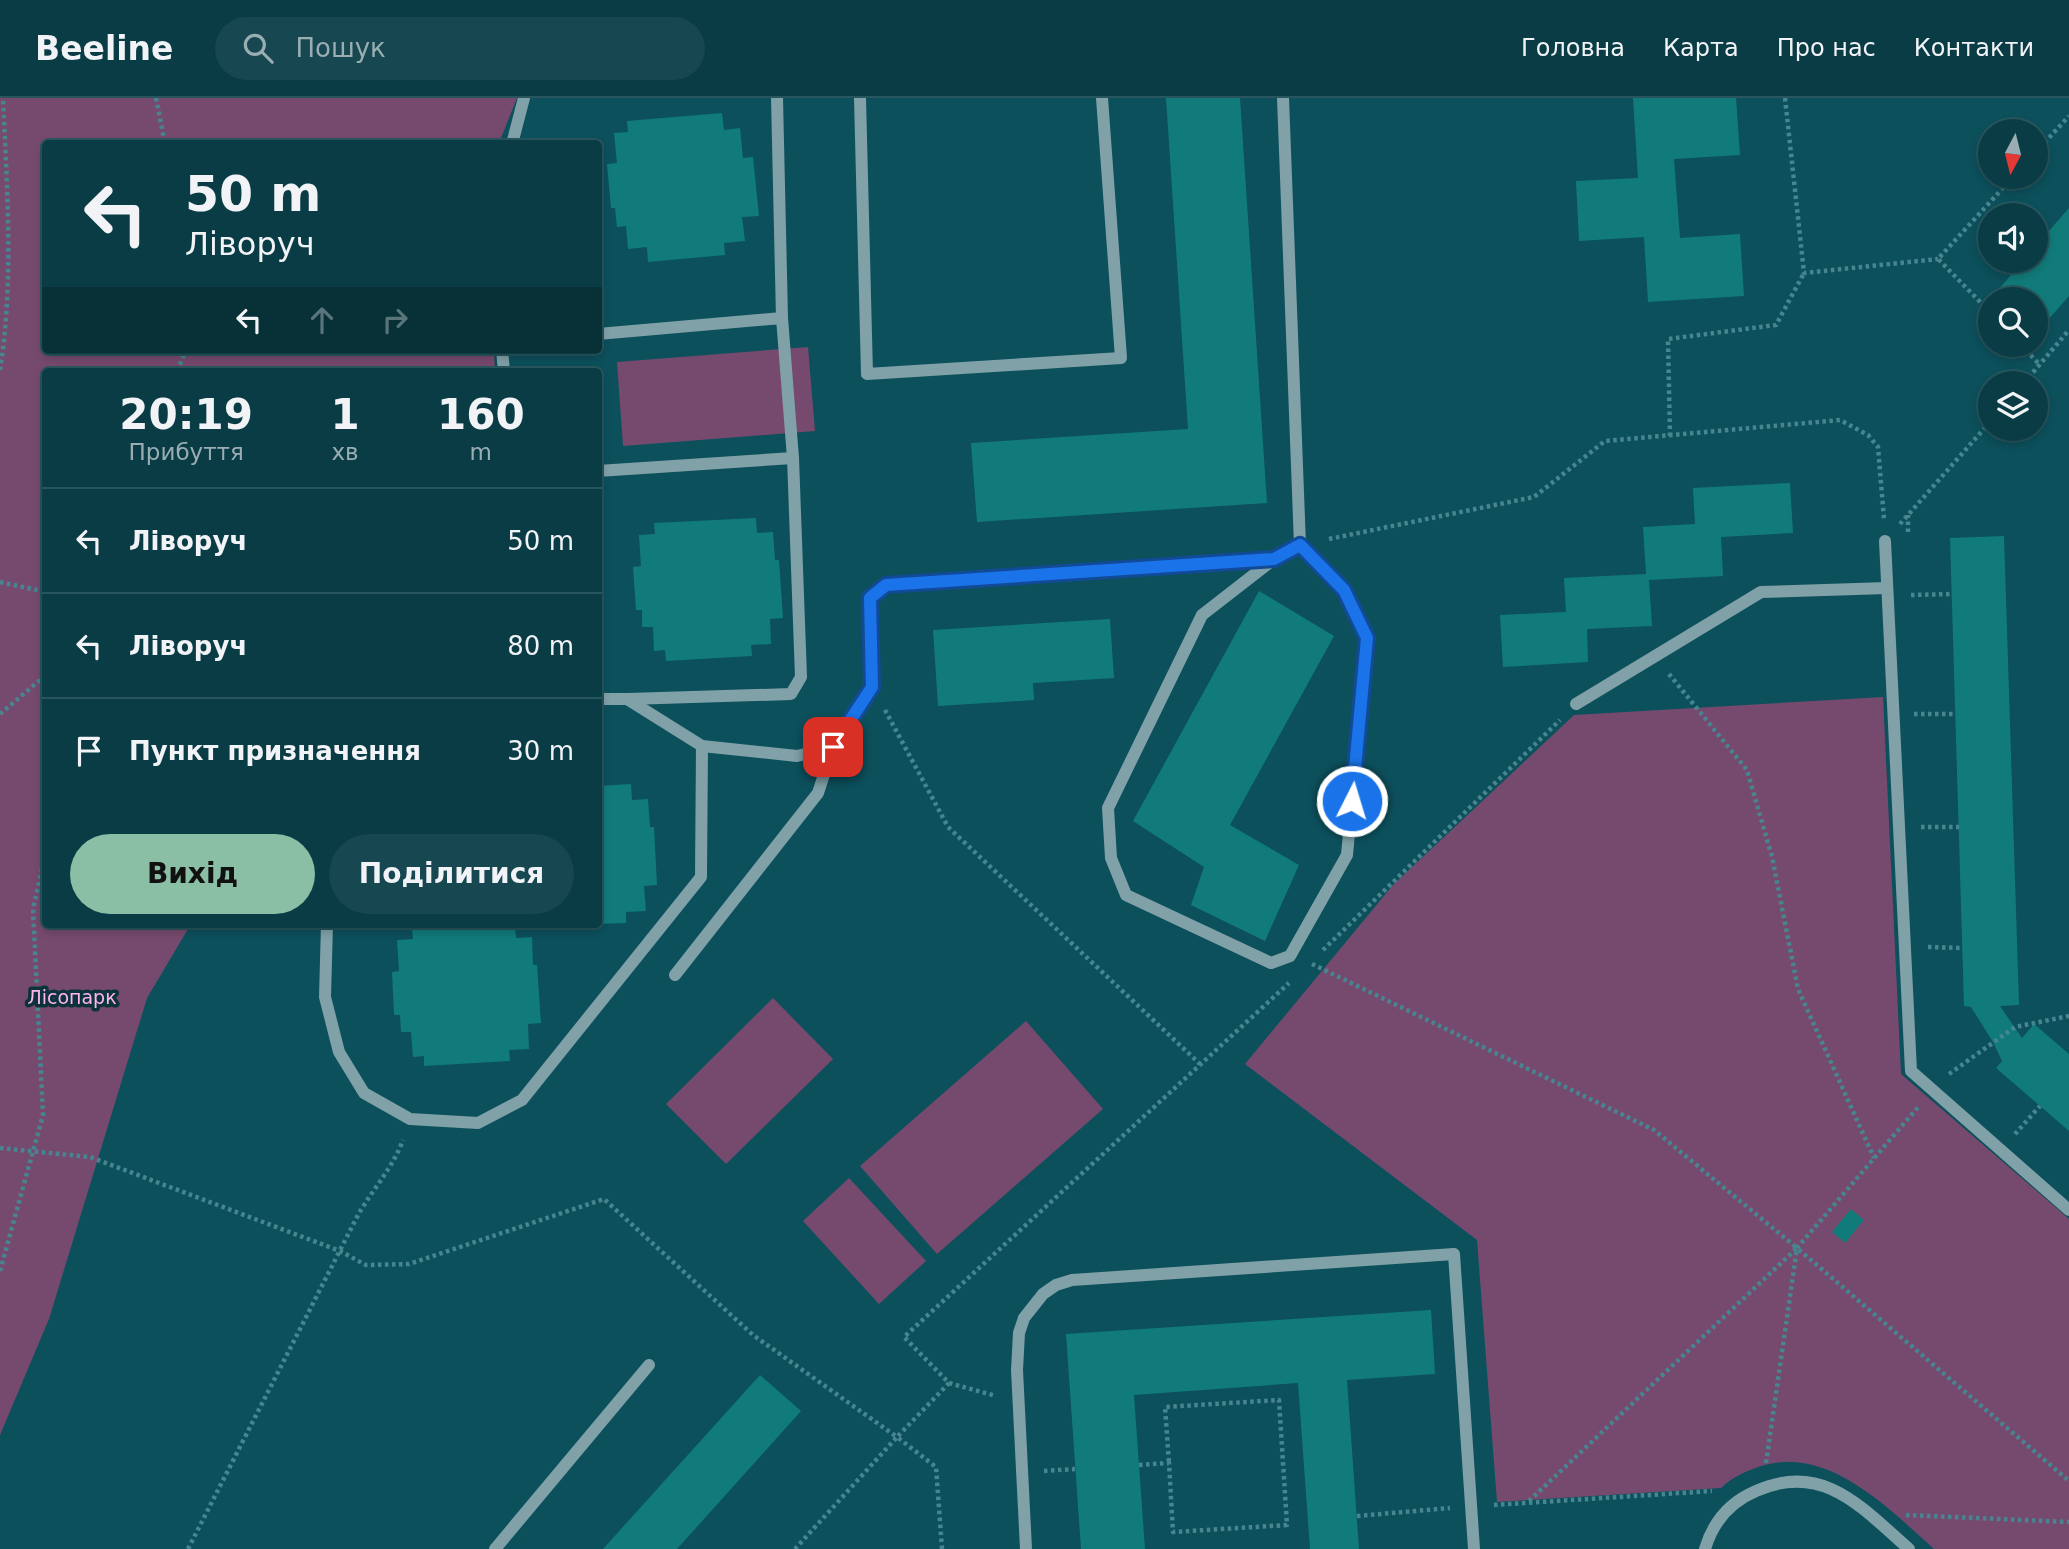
<!DOCTYPE html>
<html lang="uk">
<meta charset="utf-8">
<style>
body{margin:0;font-family:"DejaVu Sans",sans-serif;background:#174750;color:#f1f3f6;height:100vh;display:flex;flex-direction:column;font-size:26px;white-space:nowrap}
*{box-sizing:border-box;margin:0}
p{font-size:23px;color:#99adb3}
.icon{flex:none;width:38px;height:38px;fill:none;stroke:currentColor;stroke-width:2;stroke-linecap:round;stroke-linejoin:round}
.map{position:relative;flex:1;overflow:hidden}
.drawer{position:absolute;left:42px;top:270px;width:560px;height:560px;display:flex;flex-direction:column;background:#093c45;border-radius:7px;box-shadow:0 4px 10px #0003,0 0 0 2px #29565e}
.drawer>*{flex:none}
.guide{position:absolute;left:42px;top:42px;width:560px;height:214px;border-radius:7px;box-shadow:0 4px 10px #0003,0 0 0 2px #29565e;background:#093c45;color:#f1f3f6;overflow:hidden}
.needle{width:46px;rotate:187deg}
.fabs{position:absolute;left:1978px;top:21px;display:grid;gap:14px}
.fabs a{display:grid;place-items:center;width:70px;height:70px;border-radius:50%;background:#093c45;box-shadow:0 4px 10px #0003,0 0 0 2px #29565e;font-size:35px}
.pin{position:absolute;display:grid;place-items:center;width:60px;height:60px;color:#fff;margin:-30px;border-radius:14px;box-shadow:0 4px 10px #0006}
.me{position:absolute;width:77px;margin:-38px;rotate:5deg;stroke-linejoin:round;filter:drop-shadow(0 0 5px #0008)}
.turn{display:flex;align-items:center;gap:24px;height:147px;padding:0 28px;font-size:32px}
.turn .icon{width:91px;height:91px;stroke-width:2.5}
.turn b{display:block;font-size:49px;line-height:60px}
.lanes{display:flex;align-items:center;height:66px;padding:0 28px;background:#0003;justify-content:center;gap:35px;direction:ltr}
.lanes .off{opacity:.35}
.eta{display:flex;justify-content:space-evenly;align-items:center;height:119px;text-align:center}
.eta b{font-size:42px;font-weight:700;line-height:49px}
.action{display:flex;gap:14px;margin-top:auto;padding:14px 28px}
.action a{flex:1;height:80px;border-radius:42px;background:#8abfa5;color:#111;font-size:28px;font-weight:700;line-height:80px;text-align:center}
.action a+a{background:#174750;color:#f1f3f6}
ul{padding:0;list-style:none}
li{display:flex;align-items:center;gap:21px;height:105px;padding:0 28px;border-top:2px solid #29565e}
li div{flex:1}
li b{display:block;font-size:26px}
li em{font-style:normal}
header{display:flex;align-items:center;gap:42px;box-sizing:border-box;height:98px;padding:0 35px;background:#093c45;border-bottom:2px solid #29565e}
header strong{font-size:33px}
nav{display:flex;gap:38px;margin-inline-start:auto;font-size:24px}
.search{width:490px;height:63px;background:#174750;display:flex;align-items:center;gap:18px;box-sizing:border-box;padding:0 24px;border-radius:38px;color:#99adb3;font-size:26px}
.map>svg:first-child{display:block}
</style>
<header>
<strong>Beeline</strong>
<div class="search"><svg class="icon" aria-label="search" viewBox="0 0 24 24"><circle cx="10" cy="10" r="6"/><path d="M15 15l6 6"/></svg>Пошук</div>
<nav><a>Головна</a><a>Карта</a><a>Про нас</a><a>Контакти</a></nav>
</header>
<div class="map">
<svg width="2069" height="1451" viewBox="0 0 2069 1451">
<rect width="100%" height="100%" fill="#0c505c"/>
<g fill="#764a6e">
<polygon points="0,0 517,0 499,45 46,46 46,252 494,252 495,273 46,273 46,826 191,826 147,900 49,1221 0,1337"/>
<polygon points="808,249 815,333 623,348 617,264"/>
<path d="M1883,599L1901,976L2069,1121V1451H1934C1888,1410 1826,1345 1758,1369C1744,1374 1731,1380 1721,1390L1497,1404L1477,1142L1245,966L1393,787L1574,617Z"/>
<polygon points="773,900 833,961 726,1066 666,1006"/>
<polygon points="1026,923 1103,1011 937,1156 860,1068"/>
<polygon points="849,1080 926,1163 879,1206 803,1123"/>
</g>
<g fill="#117b7a">
<polygon points="1166,0 1240,0 1267,405 977,424 971,345 1188,331"/>
<polygon points="1633,0 1736,0 1740,57 1674,61 1680,140 1740,136 1744,198 1648,204 1644,139 1579,143 1576,83 1638,80"/>
<polygon points="722,15 724,32 740,30 743,60 753,59 759,118 742,119 745,143 724,145 725,157 648,164 647,149 628,151 626,128 617,129 615,110 611,110 607,66 617,65 614,35 628,34 627,23"/>
<polygon points="2069,110 2069,198 2041,230 2035,225 2035,201 2008,201 1998,192 2023,163 2035,163 2035,149"/>
<polygon points="1790,385 1793,435 1721,439 1723,478 1649,482 1652,528 1587,531 1588,564 1503,569 1500,517 1566,514 1564,480 1646,476 1643,429 1695,426 1693,390"/>
<polygon points="756,420 757,435 773,434 775,462 779,462 783,520 770,521 771,546 751,547 752,558 666,563 665,552 654,553 653,529 642,529 642,512 636,512 633,469 641,468 639,437 655,436 654,425"/>
<polygon points="2004,438 2019,907 2000,908 2022,940 2034,926 2069,956 2069,1033 1996,970 2002,963 1993,944 1971,909 1964,908 1950,440"/>
<polygon points="1259,493 1334,538 1230,727 1299,767 1265,843 1191,807 1204,769 1133,723"/>
<polygon points="1110,521 1114,580 1033,585 1034,602 938,608 933,532"/>
<polygon points="631,686 632,702 648,701 650,729 654,729 657,787 644,788 646,813 626,814 626,825 598,826 598,688"/>
<polygon points="492,826 515,826 516,840 532,839 533,867 537,867 541,925 528,926 529,951 509,952 510,963 424,968 424,958 413,959 411,934 401,934 400,917 394,917 392,874 399,873 397,842 413,841 412,830"/>
<polygon points="1851,1111 1864,1122 1845,1145 1832,1134"/>
<polygon points="1431,1212 1435,1276 1347,1282 1359,1451 1310,1451 1298,1285 1134,1297 1145,1451 1081,1451 1066,1236"/>
<polygon points="760,1277 801,1313 677,1451 603,1451"/>
</g>
<g fill="none" stroke-linecap="round" stroke-linejoin="round">
<g stroke="#478591" stroke-width="4.5" stroke-dasharray="3.5 3.5" stroke-linecap="butt">
<polyline points="156,0 165,46"/>
<polyline points="1785,0 1804,175 1938,161"/>
<polyline points="2035,55 2069,18"/>
<polyline points="1990,214 1938,161 2013,79"/>
<polyline points="2021,247 2040,267"/>
<path d="M0,272C14,183 7,90 3,0"/>
<polyline points="177,273 186,252"/>
<polyline points="2024,285 2069,232"/>
<polyline points="1670,338 1668,241 1776,227 1804,175"/>
<polyline points="1900,426 1990,324"/>
<polyline points="1908,434 1908,417"/>
<polyline points="1329,441 1534,399 1605,343 1840,322 1868,337 1878,349 1884,421"/>
<polyline points="0,484 46,494"/>
<polyline points="1911,497 1952,496"/>
<polyline points="1669,576 1747,672 1772,759 1798,891 1874,1060"/>
<polyline points="885,612 948,729 1200,966"/>
<polyline points="0,616 46,577"/>
<polyline points="1914,616 1956,616"/>
<polyline points="1921,729 1959,729"/>
<polyline points="1928,849 1963,850"/>
<polyline points="1323,852 1560,622"/>
<polyline points="1312,866 1654,1032 1797,1150"/>
<polyline points="1949,976 2015,929 2069,918"/>
<polyline points="2015,1036 2040,1008"/>
<polyline points="0,1050 90,1059 340,1153 366,1167 409,1166 604,1101 753,1237 897,1339 795,1451"/>
<polyline points="0,1173 43,1017 33,811 46,753"/>
<polyline points="949,1285 996,1298"/>
<polyline points="1766,1365 1797,1150 1919,1008"/>
<polyline points="1139,1367 1169,1365 1173,1434 1287,1427 1279,1302 1165,1309 1169,1365"/>
<polyline points="1044,1373 1075,1371"/>
<polyline points="1529,1403 1797,1150 2069,1383"/>
<polyline points="1494,1407 1712,1393"/>
<polyline points="1906,1417 2069,1424"/>
<polyline points="1357,1418 1450,1410"/>
<path d="M188,1451L359,1115C374,1090 393,1069 403,1042"/>
<polyline points="942,1451 936,1369 897,1339 949,1285 904,1239 1289,885"/>
</g>
<g stroke="#80a1a8" stroke-width="12">
<polyline points="777,0 782,220"/>
<polyline points="860,0 867,276 1121,260 1102,0"/>
<polyline points="1283,0 1300,447 1344,492 1367,540 1347,757 1290,858 1271,865 1126,797 1111,760 1108,710 1202,517 1274,461 1300,447"/>
<polyline points="512,46 524,0"/>
<polyline points="598,236 782,220 793,360 598,373"/>
<polyline points="502,252 504,273"/>
<polyline points="1885,443 1911,973 2069,1112"/>
<polyline points="598,601 627,601 702,648 797,658 833,649 872,589 870,501 886,487 1273,461"/>
<polyline points="628,601 791,596 801,579 793,360"/>
<polyline points="1576,606 1761,494 1887,490"/>
<polyline points="327,826 325,899 339,954 364,995 410,1021 478,1025 522,1002 701,779 702,648"/>
<polyline points="675,877 818,695 833,649"/>
<polyline points="495,1451 649,1267"/>
<polyline points="1026,1451 1017,1272 1019,1235 1024,1220 1043,1196 1056,1187 1072,1182 1454,1156 1474,1451"/>
<path d="M1705,1451C1713,1424 1730,1404 1756,1393C1823,1363 1862,1410 1909,1451"/>
</g>
</g>
<g fill="none" stroke-linecap="round" stroke-linejoin="round">
<defs>
<polyline id="route" points="833,649 872,589 870,500 886,487 1274,461 1300,447 1344,492 1367,540 1352,703"/>
</defs>
<use href="#route" stroke="#114b97" stroke-width="18"/>
<use href="#route" stroke="#1a73e8" stroke-width="12"/>
</g>
<g text-anchor="middle" stroke-width="7" stroke-linejoin="round" paint-order="stroke">
<g font-size="19" fill="#feb5f0" stroke="#0d333a">
<text x="72" y="906">Лісопарк</text>
</g>
</g>
</svg>
<div class="fabs">
<a><svg class="needle" viewBox="-14 -14 28 28"><path d="M0-13l5 13h-10z" fill="#e53935"/><path d="M0 13l5-13h-10z" fill="#99adb3"/></svg></a>
<a><svg class="icon" aria-label="sound" viewBox="0 0 24 24"><path d="M4 9h4l5-4v14l-5-4H4zM17 9q2 3 0 6"/></svg></a>
<a><svg class="icon" aria-label="search" viewBox="0 0 24 24"><circle cx="10" cy="10" r="6"/><path d="M15 15l6 6"/></svg></a>
<a><svg class="icon" aria-label="layers" viewBox="0 0 24 24"><path d="M12 4l9 5-9 5-9-5zM3 14l9 5 9-5"/></svg></a>
</div>
<div class="pin" style="left:833px;top:649px;background:#d93025"><svg class="icon" aria-label="arrive" viewBox="0 0 24 24"><path d="M6 21V4h12l-3 4 3 4H6"/></svg></div>
<svg class="me" style="left:1352px;top:703px" viewBox="-20 -20 40 40"><circle r="17" fill="#1a73e8" stroke="#fff" stroke-width="3"/><path d="M0-11L8 9 0 5-8 9z" fill="#fff"/></svg>
<div class="guide">
<div class="turn"><svg class="icon" aria-label="left" viewBox="0 0 24 24"><path d="M17 20v-9H6M10 6l-5 5 5 5"/></svg><div><b>50 m</b>Ліворуч</div></div>
<div class="lanes"><svg class="icon" aria-label="left" viewBox="0 0 24 24"><path d="M17 20v-9H6M10 6l-5 5 5 5"/></svg><svg class="icon off" aria-label="ahead" viewBox="0 0 24 24"><path d="M12 20V5M6 11l6-6 6 6"/></svg><svg class="icon off" aria-label="right" viewBox="0 0 24 24"><path d="M7 20v-9h11M14 6l5 5-5 5"/></svg></div>
</div>
<section class="drawer">
<div class="eta">
<div><b>20:19</b><p>Прибуття</p></div>
<div><b>1</b><p>хв</p></div>
<div><b>160</b><p>m</p></div>
</div>
<ul>
<li><svg class="icon" aria-label="left" viewBox="0 0 24 24"><path d="M17 20v-9H6M10 6l-5 5 5 5"/></svg><div><b>Ліворуч</b></div><em>50 m</em></li>
<li><svg class="icon" aria-label="left" viewBox="0 0 24 24"><path d="M17 20v-9H6M10 6l-5 5 5 5"/></svg><div><b>Ліворуч</b></div><em>80 m</em></li>
<li><svg class="icon" aria-label="arrive" viewBox="0 0 24 24"><path d="M6 21V4h12l-3 4 3 4H6"/></svg><div><b>Пункт призначення</b></div><em>30 m</em></li>
</ul>
<div class="action"><a>Вихід</a><a>Поділитися</a></div>
</section>
</div>
